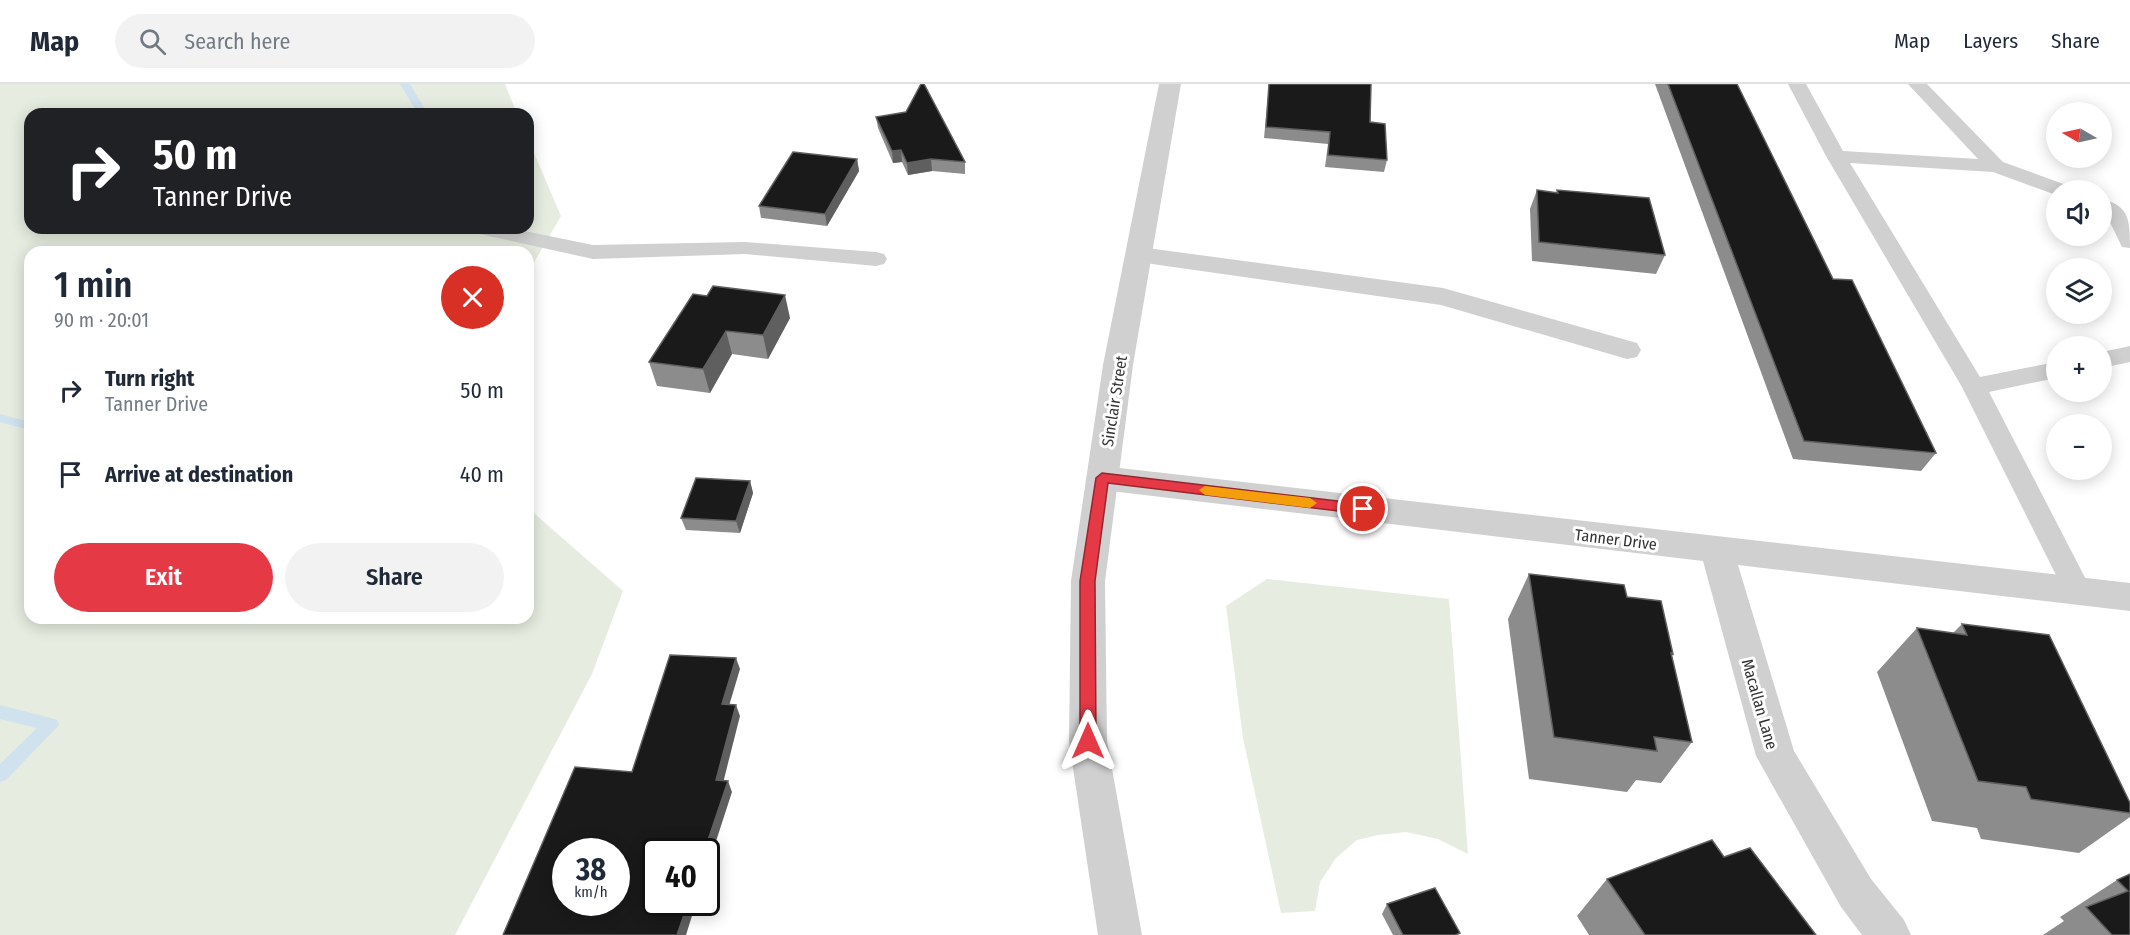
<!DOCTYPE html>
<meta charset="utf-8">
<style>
body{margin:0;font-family:"Fira Sans Condensed",sans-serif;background:#f2f2f3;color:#1f2937;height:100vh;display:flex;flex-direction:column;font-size:22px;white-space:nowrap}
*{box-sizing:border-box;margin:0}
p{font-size:20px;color:#747a83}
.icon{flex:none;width:33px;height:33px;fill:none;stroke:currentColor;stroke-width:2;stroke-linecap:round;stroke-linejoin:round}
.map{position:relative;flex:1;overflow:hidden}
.side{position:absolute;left:24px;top:162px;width:510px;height:378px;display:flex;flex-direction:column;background:#fff;border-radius:18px;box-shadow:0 3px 15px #0003}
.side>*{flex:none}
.guide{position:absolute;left:24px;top:24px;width:510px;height:126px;border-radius:18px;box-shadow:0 3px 15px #0003;background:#202124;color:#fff;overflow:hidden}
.needle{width:39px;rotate:279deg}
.tools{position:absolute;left:2046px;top:18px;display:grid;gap:12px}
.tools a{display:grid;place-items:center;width:66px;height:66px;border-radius:50%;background:#fff;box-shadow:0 3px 15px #0003;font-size:30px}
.speed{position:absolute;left:552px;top:754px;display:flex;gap:12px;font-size:30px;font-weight:700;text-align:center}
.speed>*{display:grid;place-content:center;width:78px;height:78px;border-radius:50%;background:#fff;box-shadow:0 3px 15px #0003;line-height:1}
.speed small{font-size:15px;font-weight:400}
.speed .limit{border:3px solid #111;border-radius:9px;background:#fff;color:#111}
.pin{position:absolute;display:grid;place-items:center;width:51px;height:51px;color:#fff;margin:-26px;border:3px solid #fff;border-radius:50%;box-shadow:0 2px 6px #0007}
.me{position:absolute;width:66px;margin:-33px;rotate:0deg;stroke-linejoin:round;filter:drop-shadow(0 0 4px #0008)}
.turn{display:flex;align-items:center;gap:21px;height:126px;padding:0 30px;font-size:27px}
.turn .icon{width:78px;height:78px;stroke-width:2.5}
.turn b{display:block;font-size:42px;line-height:51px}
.round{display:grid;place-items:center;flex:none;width:63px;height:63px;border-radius:32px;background:#f2f2f3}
.headline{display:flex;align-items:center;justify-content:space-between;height:102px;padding:0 30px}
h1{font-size:36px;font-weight:600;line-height:45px}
.cta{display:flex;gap:12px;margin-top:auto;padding:12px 30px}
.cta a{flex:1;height:69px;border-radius:36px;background:#e63946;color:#fff;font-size:24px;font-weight:600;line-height:69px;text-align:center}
.cta a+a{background:#f2f2f3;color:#1f2937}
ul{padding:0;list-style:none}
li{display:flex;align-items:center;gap:18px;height:84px;padding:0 30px}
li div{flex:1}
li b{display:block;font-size:22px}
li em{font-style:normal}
header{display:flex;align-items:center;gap:36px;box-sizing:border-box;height:84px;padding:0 30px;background:#fff;border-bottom:2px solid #e0e1e3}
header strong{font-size:28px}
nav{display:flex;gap:33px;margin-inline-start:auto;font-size:21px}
.search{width:420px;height:54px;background:#f2f2f3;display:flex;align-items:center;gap:15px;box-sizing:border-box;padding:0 21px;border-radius:33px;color:#747a83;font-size:22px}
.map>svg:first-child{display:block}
</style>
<header>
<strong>Map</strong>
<div class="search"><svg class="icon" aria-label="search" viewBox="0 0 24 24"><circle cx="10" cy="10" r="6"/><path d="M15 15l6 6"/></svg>Search here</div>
<nav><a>Map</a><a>Layers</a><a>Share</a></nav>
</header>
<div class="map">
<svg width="2130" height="851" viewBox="0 0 2130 851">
<rect width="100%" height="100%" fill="#fff"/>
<g fill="#e6ecdf">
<polygon points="0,0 505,0 517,30 30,30 30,144 528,144 528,55 561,132 528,189 528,168 30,168 30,534 528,534 528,424 623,507 592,590 455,851 0,851"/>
<polygon points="1267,495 1449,515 1468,770 1438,755 1406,748 1378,751 1357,756 1336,774 1320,798 1315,827 1281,829 1243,654 1226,522"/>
</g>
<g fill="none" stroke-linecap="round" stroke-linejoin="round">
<g fill="#cfe2ee" fill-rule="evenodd">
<polygon points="400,0 410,0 428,30 418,30"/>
<polygon points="478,163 482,164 482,168 471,168"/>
<polygon points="0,330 30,338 30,346 0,338"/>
<polygon points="0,621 51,634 57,636 59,641 6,696 0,698 0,680 37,644 0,635"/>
</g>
<g fill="#d0d0d0" fill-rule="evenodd">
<polygon points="1788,0 1806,0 1843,67 1978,75 1908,0 1927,0 2003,78 2069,102 2072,106 2056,106 2056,111 1993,88 1850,79 1980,293 2056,278 2056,294 1989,308 2092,507 2088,515 2078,518 2068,515 1962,303 1826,72"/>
<path d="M2102,115C2130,122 2130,137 2130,164L2122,163L2106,130L2102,128Z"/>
<polygon points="469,144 510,144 593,161 745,158 876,168 884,170 887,175 884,180 876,182 745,170 593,175 480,150 473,148"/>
<polygon points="2130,262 2130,278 2102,284 2102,268"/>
</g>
<g fill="#d0d0d0" fill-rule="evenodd">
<polygon points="1140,163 1443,204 1637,259 1641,266 1637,273 1627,275 1441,221 1131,177 1127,171 1131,165"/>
<polygon points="1102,382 2130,499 2130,527 1738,481 1794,667 1871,795 1904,836 1911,851 1862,851 1841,823 1756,672 1703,477 1102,406 1091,402 1086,394 1091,386"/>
</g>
<polygon fill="#d0d0d0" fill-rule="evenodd" points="1159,0 1181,0 1133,281 1105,497 1107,657 1142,851 1098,851 1069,657 1071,497 1103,281"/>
</g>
<g fill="#8c8c8c">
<polygon points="1269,0 1371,0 1370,38 1387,76 1384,88 1325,83 1328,60 1264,54"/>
<polygon points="1655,0 1737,0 1833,195 1936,369 1921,387 1793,375"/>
<polygon points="876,33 965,78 965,90 932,87 908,91 902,78 893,79 878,44"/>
<polygon points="857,75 859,87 827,142 761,134 759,122"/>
<polygon points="1537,106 1556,109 1557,106 1665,171 1656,190 1532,177 1530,125"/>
<polygon points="693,210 790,234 768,275 732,270 710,309 657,302 649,278"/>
<polygon points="750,397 753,409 740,449 686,446 681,434"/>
<polygon points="1529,490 1627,513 1673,570 1672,572 1692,658 1661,699 1636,696 1627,708 1529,695 1508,535"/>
<polygon points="1962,540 2130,729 2130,733 2079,769 1981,755 1977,744 1932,737 1877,588 1917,544 1953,549"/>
<polygon points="1724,773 1816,851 1589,851 1577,832 1607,795"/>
<polygon points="2130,790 2130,851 2043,851 2064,837 2060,833 2117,796"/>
<polygon points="1387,820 1459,851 1393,851 1382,830"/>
</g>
<g fill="#5f5f5f">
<polygon points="901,66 902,78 893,79 892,67"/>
<polygon points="857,75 859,87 827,142 825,130"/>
<polygon points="931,75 932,87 908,91 907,79"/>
<polygon points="785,211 790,234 768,275 763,251"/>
<polygon points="726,247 732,270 710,309 703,285"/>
<polygon points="750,397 753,409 740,449 736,437"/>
<polygon points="736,574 740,585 726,632 722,620"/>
<polygon points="736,621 740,632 721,707 716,696"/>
<polygon points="728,697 732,708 706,788 706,768 704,768"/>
<polygon points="688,819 696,819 686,851 677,851"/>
</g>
<g fill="#1a1a1a" stroke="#5f5f5f" stroke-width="1.5" fill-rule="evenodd">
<polygon points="921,0 924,0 965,78 931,75 907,79 901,66 892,67 876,33 906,28"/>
<polygon points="1269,0 1371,0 1370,38 1385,40 1387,76 1328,71 1330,48 1266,43"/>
<polygon points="1668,0 1737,0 1833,195 1852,196 1936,369 1804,357"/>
<polygon points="793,68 857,75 825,130 759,122"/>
<polygon points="1537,106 1558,109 1557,106 1649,114 1665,171 1539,158"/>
<polygon points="713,202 785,211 763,251 726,247 703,285 649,278 693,210 707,212"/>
<polygon points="696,394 750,397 736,437 681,434"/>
<polygon points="1529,490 1624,501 1627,513 1661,517 1673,570 1671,569 1692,658 1654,653 1657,667 1554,653"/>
<polygon points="1962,540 2049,551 2130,719 2130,729 2031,715 2026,703 1978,697 1917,544 1967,551"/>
<path d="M670,571L736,574L722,620L736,621L716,696L728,697L704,768H656V819H688L677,851H503L575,683L632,688ZM566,768H616V819H566Z"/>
<polygon points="1712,756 1724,773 1750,764 1816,851 1645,851 1607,795"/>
<polygon points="2130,790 2130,851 2112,851 2086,823 2128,807 2117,796"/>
<polygon points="1435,804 1460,849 1455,851 1403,851 1387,820"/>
</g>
<polygon fill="#e63946" stroke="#96252e" stroke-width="1.5" points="1102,389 1363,420 1370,425 1363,430 1108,399 1095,497 1096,657 1094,662 1088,664 1083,662 1080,657 1080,497 1096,394"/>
<polygon fill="#f59e0b" points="1205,402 1310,414 1317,419 1310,424 1205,411 1199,406"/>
<g text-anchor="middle" stroke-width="6" stroke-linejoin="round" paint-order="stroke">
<g font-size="16" fill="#333" stroke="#fff">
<text transform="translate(1114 317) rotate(-81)" y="6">Sinclair Street</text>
<text transform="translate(1616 455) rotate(7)" y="6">Tanner Drive</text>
<text transform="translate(1760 620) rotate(74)" y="6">Macallan Lane</text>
</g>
</g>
</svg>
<div class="tools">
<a><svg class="needle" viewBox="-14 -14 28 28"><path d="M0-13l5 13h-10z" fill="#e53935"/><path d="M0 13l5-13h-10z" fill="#747a83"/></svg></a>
<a><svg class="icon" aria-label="sound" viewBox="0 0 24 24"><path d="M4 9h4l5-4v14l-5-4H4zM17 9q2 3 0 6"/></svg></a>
<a><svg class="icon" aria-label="layers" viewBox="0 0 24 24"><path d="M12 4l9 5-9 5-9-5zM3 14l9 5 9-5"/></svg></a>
<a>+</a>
<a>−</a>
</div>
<div class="speed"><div>38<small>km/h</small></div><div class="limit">40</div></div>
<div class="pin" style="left:1363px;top:425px;background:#d93025"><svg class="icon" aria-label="arrive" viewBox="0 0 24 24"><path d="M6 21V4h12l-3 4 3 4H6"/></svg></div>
<svg class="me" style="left:1088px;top:657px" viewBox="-20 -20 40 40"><path d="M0-17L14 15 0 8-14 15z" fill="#e63946" stroke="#fff" stroke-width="4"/></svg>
<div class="guide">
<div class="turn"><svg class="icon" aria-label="right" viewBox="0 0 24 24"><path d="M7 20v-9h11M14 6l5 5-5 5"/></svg><div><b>50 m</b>Tanner Drive</div></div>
</div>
<section class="side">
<div class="headline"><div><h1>1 min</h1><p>90 m · 20:01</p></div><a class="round" style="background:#d93025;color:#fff"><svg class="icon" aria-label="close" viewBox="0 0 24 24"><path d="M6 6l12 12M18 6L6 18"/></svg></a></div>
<ul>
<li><svg class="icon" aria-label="right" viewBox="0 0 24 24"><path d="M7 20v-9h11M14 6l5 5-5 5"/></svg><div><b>Turn right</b><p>Tanner Drive</p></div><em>50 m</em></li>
<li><svg class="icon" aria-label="arrive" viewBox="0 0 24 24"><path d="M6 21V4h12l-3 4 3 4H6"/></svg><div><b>Arrive at destination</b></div><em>40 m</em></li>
</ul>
<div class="cta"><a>Exit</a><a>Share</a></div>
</section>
</div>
